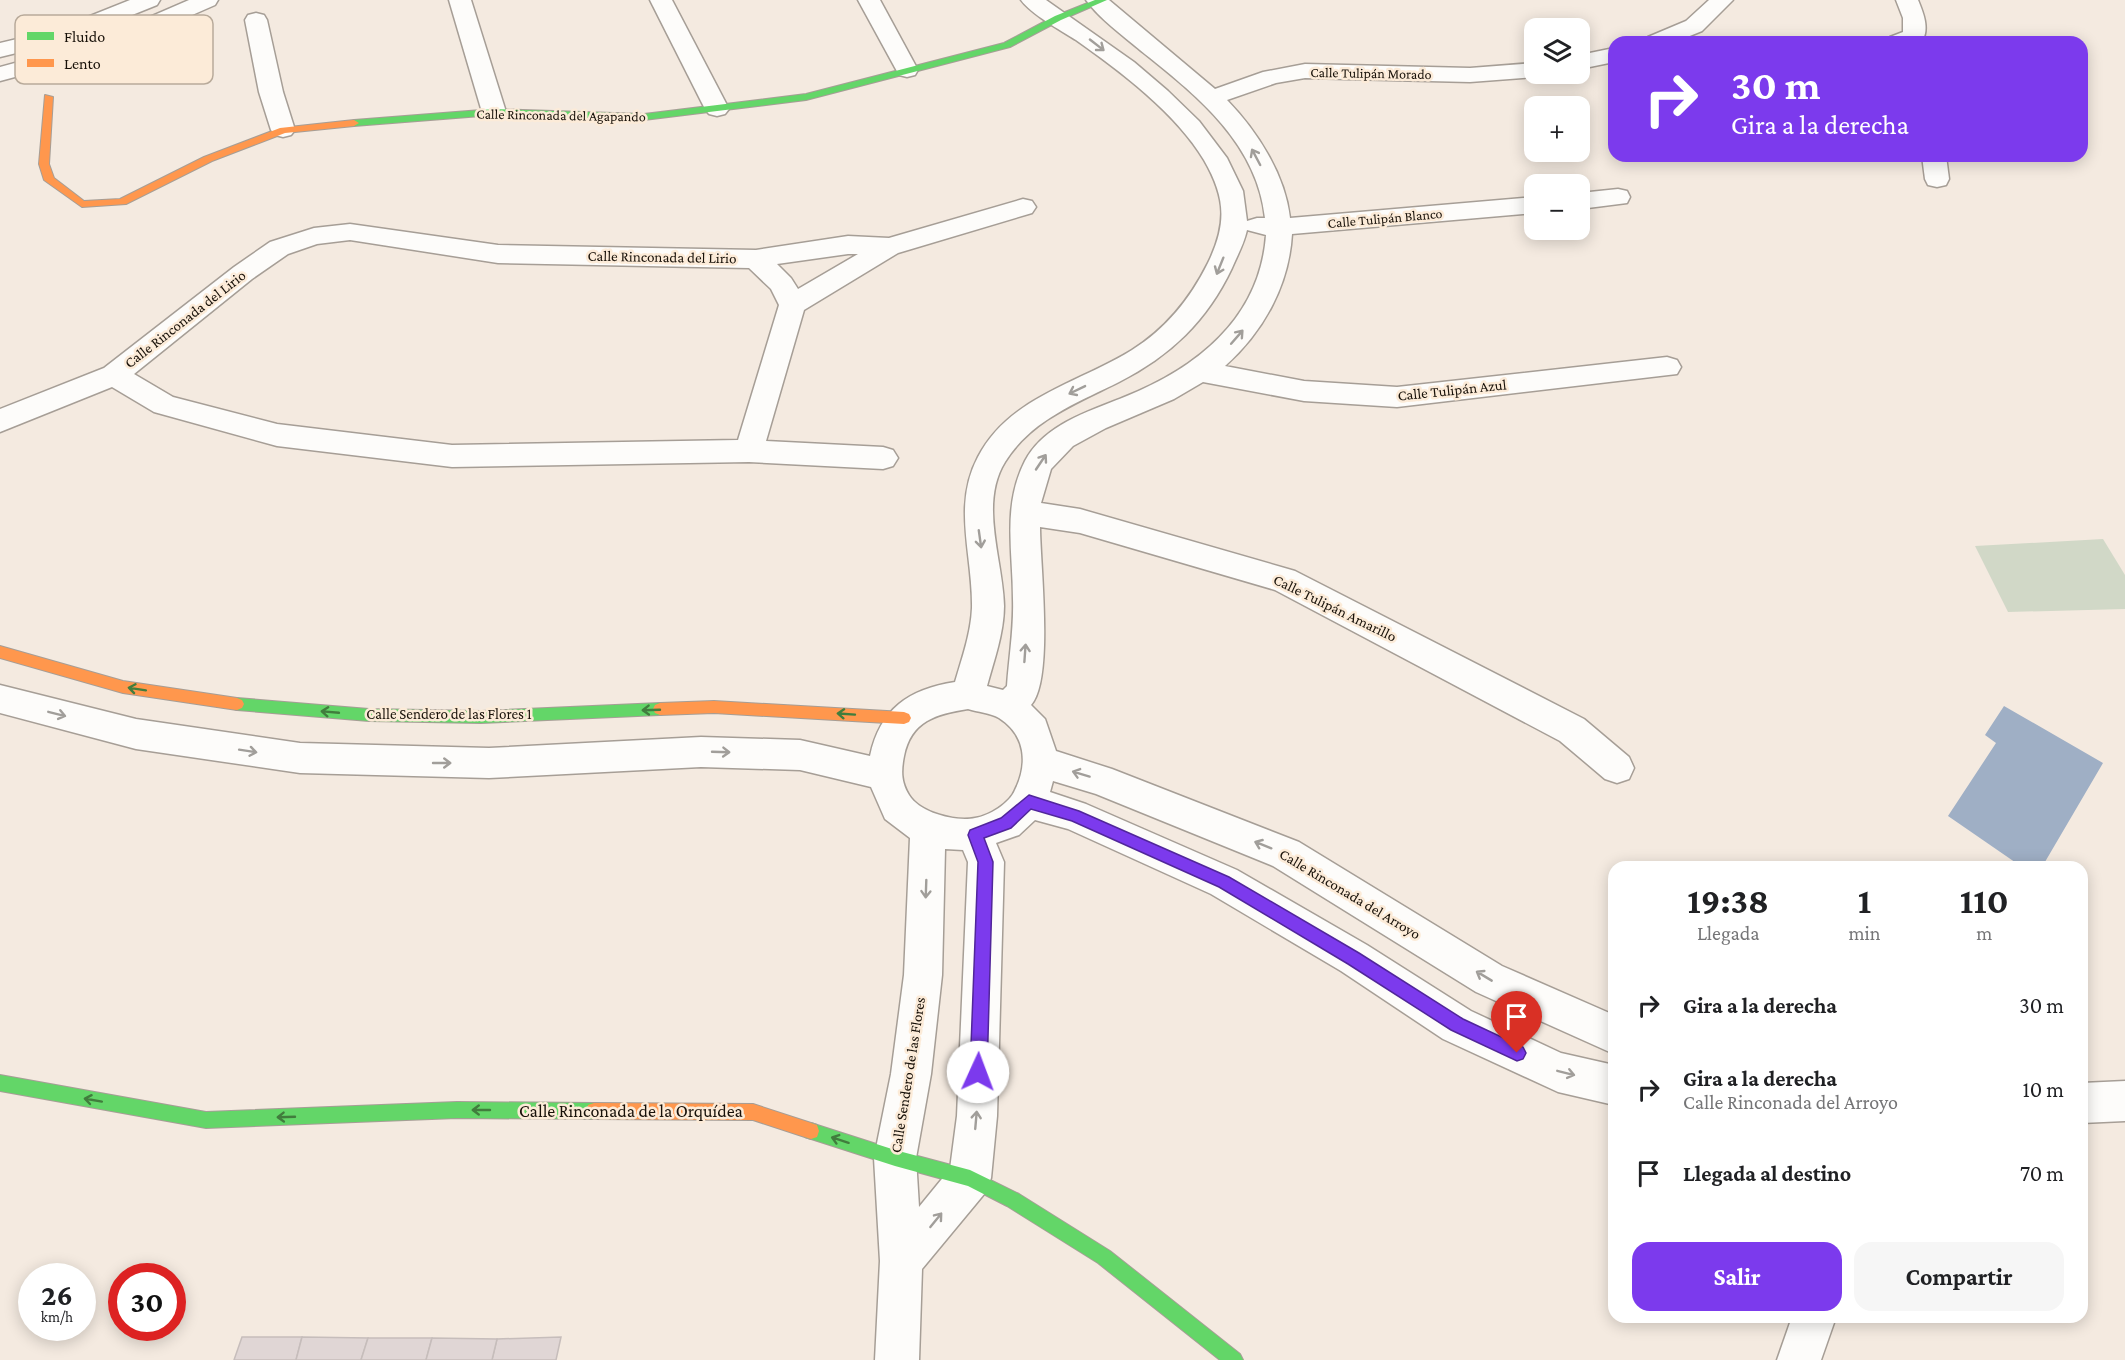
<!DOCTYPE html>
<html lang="es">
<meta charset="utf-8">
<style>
body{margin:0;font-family:"Crimson Pro",serif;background:#f6f6f6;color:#202124;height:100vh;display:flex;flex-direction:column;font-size:22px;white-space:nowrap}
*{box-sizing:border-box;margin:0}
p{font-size:20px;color:#757577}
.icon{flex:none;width:33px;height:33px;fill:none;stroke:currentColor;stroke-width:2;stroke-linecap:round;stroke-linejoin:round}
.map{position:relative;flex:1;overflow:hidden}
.side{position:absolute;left:1608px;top:861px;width:480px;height:462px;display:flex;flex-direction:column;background:#fff;border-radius:18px;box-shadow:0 3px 15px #0003}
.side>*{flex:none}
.top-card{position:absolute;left:1608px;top:36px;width:480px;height:126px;border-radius:18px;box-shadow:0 3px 15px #0003;background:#7c3aed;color:#fff;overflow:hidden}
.buttons{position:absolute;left:1524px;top:18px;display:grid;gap:12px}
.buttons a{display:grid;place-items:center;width:66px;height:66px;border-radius:12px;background:#fff;box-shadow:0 3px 15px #0003;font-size:30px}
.speed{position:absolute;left:18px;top:1263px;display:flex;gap:12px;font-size:30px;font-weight:700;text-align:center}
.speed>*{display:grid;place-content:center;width:78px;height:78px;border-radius:50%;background:#fff;box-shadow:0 3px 15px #0003;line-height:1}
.speed small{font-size:15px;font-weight:400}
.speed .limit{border:9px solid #d22;background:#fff;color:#111}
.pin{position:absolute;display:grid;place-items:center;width:51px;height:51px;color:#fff;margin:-62px -26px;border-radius:50% 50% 50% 0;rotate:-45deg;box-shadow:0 0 6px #0007}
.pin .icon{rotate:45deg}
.me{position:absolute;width:66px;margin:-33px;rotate:2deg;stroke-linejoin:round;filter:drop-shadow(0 0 4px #0008)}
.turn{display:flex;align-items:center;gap:21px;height:126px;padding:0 24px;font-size:27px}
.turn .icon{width:78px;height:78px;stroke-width:2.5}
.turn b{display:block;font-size:42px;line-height:51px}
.eta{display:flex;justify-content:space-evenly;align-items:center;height:102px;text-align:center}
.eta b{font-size:36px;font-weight:700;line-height:42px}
.action{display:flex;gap:12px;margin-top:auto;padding:12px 24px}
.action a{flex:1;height:69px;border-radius:18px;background:#7c3aed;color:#fff;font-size:24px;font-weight:700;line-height:69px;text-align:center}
.action a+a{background:#f6f6f6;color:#202124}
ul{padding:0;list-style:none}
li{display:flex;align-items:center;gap:18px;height:84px;padding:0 24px}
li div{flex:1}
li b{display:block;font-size:22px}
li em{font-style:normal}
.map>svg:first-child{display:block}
</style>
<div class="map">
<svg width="2125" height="1360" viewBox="0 0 2125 1360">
<rect width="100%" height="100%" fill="#f4eae0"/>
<polygon fill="#d1d8c7" points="2103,539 2125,575 2125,609 2008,612 1975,546"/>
<polygon fill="#9fafc5" points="2004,706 2103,763 2042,867 2022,867 1948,816 1996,743 1985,735"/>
<g fill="#e0d6d5" stroke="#c6bdbb" stroke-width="1.5">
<polygon points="242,1337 302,1337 296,1360 234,1360"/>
<polygon points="302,1337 368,1338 361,1360 296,1360"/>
<polygon points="561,1337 556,1360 492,1360 497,1339"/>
<polygon points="368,1338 432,1338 426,1360 361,1360"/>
<polygon points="432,1338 497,1339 492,1360 426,1360"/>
</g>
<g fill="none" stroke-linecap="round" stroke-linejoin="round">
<defs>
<g id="street">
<polygon points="130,0 160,0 157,5 70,40 0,57 0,43 55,30"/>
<polygon points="189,0 218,0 215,5 108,52 0,81 0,67 92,42"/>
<polygon points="449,0 471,0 506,112 502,117 494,119 486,117 482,112"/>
<polygon points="650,0 672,0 729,109 725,114 717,116 709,114 705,109"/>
<polygon points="858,0 880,0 918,70 915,75 907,77 899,75"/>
<path d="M1021,0H1046L1134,62L1168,91L1199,121L1227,158L1243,191L1247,221L1257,218H1265C1257,142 1195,94 1140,50C1122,35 1100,19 1086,0H1109L1215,89L1263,72L1305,64L1470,68L1534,63V74H1543L1534,77L1470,82L1305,78L1276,83L1227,100C1257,131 1285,174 1290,218L1534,197V213L1292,234C1289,286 1263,332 1225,366L1304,381L1397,387L1667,357L1677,360L1681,367L1677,374L1397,407L1304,401L1203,382L1174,399L1106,428L1073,446L1051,469L1041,503L1080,509L1295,571L1584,719L1629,757L1634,768L1629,779L1617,783L1605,779L1560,741L1275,590L1080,533L1040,527C1040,564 1054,680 1031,705L1045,719L1056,751L1112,769L1299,842L1502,966L1614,1015V1054L1476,992L1273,866L1096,794L1053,781L1050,792L1086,804L1237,870L1367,945L1471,1011L1561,1053L1614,1065V1105L1558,1092L1443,1039L1341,971L1211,894L1068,829L1035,820L1019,835L996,843L1004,862L997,1116L991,1178L985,1193L922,1269L919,1360H875L880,1261L874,1158L891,1074L904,975L910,838L885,819L871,787L800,770L701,767L489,778L300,773L136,749L0,713V685L136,719L300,743L489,748L701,737L800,740L870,756C880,709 909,689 955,682C962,658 971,633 972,608C973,555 952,506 978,457C1009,397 1079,383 1132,350C1167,328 1190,299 1208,263C1227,224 1226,198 1204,160C1176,113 1120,71 1076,40C1060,30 1031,14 1021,0ZM1247,230L1266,235C1260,319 1196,369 1122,398C1087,412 1044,425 1025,461C1002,506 1013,552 1013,599C1014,628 1009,657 1007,686L1003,690L987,686C994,660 1004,633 1004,606C1003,560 979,504 1005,462C1031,420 1077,403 1119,382C1170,356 1207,321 1232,268C1237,256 1244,244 1247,230ZM968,709C977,712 991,713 999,718C1026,735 1028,764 1015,790C1010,803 989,816 975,818C956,822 920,813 909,795C901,782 901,771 904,756C911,721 936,714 968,709ZM945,849L963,850L968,862L957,1116L950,1169L919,1207L916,1158L931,1074L942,975Z"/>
<polygon points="1709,0 1733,0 1702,31 1675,42 1645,42 1648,37 1686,21"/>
<path d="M1896,0H1918C1923,12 1930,29 1922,41L1887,42L1890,37L1903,32V18Z"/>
<polygon points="256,13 264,15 267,20 283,92 295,130 291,135 283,137 275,135 271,130 259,92 245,20 248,15"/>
<polygon points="1614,48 1614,62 1580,69 1580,55"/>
<polygon points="1922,156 1946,156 1949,179 1946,185 1937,187 1928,185 1925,179"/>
<polygon points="1618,189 1627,191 1630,197 1627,203 1580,209 1580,193"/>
<path d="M1023,199L1032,201L1036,207L1032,213L898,253L804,310L766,441L883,447L893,450L898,458L893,466L883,469L749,462L452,467L277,446L154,412L112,387L0,432V409L104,368L234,267L270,242L314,228L350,224L498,245L756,250L848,236L889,238ZM350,240L498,263L749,268L771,289L779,305L738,440L452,445L277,424L173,397L134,374L252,279L288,254L317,244ZM848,254H858L798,289L791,278L777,264Z"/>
<polygon points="2125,1081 2125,1121 2082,1123 2082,1083"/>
<polygon points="1792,1317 1836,1317 1821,1360 1777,1360"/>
</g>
<g id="fast">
<polygon points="1095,0 1107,0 1061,20 1010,47 806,100 644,120 494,115 354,126 349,123 354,120 494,109 644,114 806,94 1004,43 1055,16"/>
<polygon points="237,698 369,709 481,711 660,703 665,705 667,709 665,713 660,715 481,723 369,721 237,710 232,708 230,704 232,700"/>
<polygon points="0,1075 206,1112 457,1102 594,1103 600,1105 602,1111 600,1117 594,1119 457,1118 206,1128 0,1091"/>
<polygon points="811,1123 895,1150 970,1170 1019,1194 1110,1251 1240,1354 1243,1360 1220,1360 1098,1263 1007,1206 968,1186 895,1166 805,1137 803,1131 805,1125"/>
</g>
<g id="slow">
<polygon points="45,95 53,97 49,164 54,178 84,201 120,199 204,157 280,128 354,120 359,123 354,126 285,133 212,161 126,204 82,207 44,180 39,164"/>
<polygon points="0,646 123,681 237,698 242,700 244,704 242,708 237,710 123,693 0,658"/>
<polygon points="714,701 904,712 909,714 911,718 909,722 904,724 714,713 660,715 655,713 653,709 655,705 660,703"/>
<polygon points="594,1103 753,1104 811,1123 817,1125 819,1131 817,1137 811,1139 753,1120 594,1119 588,1117 586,1111 588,1105"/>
</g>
</defs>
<use href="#street" stroke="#a69e96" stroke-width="3"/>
<use href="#fast" stroke="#a69e96" stroke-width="2"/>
<use href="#slow" stroke="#a69e96" stroke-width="2"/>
<use href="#street" fill="#fdfcfa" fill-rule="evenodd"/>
<use href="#fast" fill="#63d668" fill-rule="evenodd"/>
<use href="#slow" fill="#ff974d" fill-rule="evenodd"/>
</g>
<defs><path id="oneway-shaft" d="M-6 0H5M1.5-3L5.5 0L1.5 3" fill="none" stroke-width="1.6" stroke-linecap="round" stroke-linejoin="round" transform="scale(1.5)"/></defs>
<g stroke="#a19e9a">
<use href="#oneway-shaft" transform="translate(1097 45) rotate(38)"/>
<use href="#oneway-shaft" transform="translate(1256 157) rotate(-118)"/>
<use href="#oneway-shaft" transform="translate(1220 266) rotate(112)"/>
<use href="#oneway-shaft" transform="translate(1237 337) rotate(-49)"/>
<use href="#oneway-shaft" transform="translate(1077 390) rotate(154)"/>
<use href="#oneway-shaft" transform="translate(1041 462) rotate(-56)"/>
<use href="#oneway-shaft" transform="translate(980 539) rotate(82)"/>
<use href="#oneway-shaft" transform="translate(1025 653) rotate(-86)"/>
<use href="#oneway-shaft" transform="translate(57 714) rotate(14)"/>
<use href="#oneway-shaft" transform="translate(248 751) rotate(9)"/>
<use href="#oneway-shaft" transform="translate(721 752) rotate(2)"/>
<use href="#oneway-shaft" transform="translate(442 763)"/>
<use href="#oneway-shaft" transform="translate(1081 774) rotate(-163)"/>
<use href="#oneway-shaft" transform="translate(1263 845) rotate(-158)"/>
<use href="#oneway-shaft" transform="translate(926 889) rotate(92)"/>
<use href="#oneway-shaft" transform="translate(1484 976) rotate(-149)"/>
<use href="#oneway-shaft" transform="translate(1566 1073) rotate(14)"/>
<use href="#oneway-shaft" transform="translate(976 1120) rotate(-85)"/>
<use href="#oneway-shaft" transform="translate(936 1220) rotate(-51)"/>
</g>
<g stroke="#417d3d">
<use href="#oneway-shaft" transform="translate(137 689) rotate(-171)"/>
<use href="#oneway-shaft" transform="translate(651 710) rotate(178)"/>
<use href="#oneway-shaft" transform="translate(330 712) rotate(-175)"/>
<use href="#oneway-shaft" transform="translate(846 714) rotate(-176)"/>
<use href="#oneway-shaft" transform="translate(93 1100) rotate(-170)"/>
<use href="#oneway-shaft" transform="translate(481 1110) rotate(-180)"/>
<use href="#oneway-shaft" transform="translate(286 1117) rotate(178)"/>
<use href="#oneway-shaft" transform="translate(840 1140) rotate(-162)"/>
</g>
<polygon fill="#7c3aed" stroke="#51269a" stroke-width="1.5" points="1029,795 1079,811 1229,877 1359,953 1463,1019 1523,1047 1526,1053 1523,1059 1517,1061 1451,1030 1348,964 1219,887 1072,821 1031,809 1011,828 984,838 993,862 987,1072 984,1077 978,1080 973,1077 970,1072 978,862 968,835 970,830 1001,818"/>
<g text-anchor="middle" stroke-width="5" stroke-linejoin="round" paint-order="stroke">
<g font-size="14" fill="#181109" stroke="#fcebd8">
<text transform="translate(1371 73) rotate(1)" y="5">Calle Tulipán Morado</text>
<text transform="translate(561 115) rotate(1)" y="5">Calle Rinconada del Agapando</text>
<text transform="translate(1385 218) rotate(-5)" y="5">Calle Tulipán Blanco</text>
</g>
<g font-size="15" fill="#181109" stroke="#fcebd8">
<text transform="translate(662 257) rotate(1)" y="5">Calle Rinconada del Lirio</text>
<text transform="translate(185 319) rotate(-38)" y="5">Calle Rinconada del Lirio</text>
<text transform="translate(1452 390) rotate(-6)" y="5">Calle Tulipán Azul</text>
<text transform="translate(1335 608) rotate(26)" y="5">Calle Tulipán Amarillo</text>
<text x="449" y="719">Calle Sendero de las Flores 1</text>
<text transform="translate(1350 894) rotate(31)" y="5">Calle Rinconada del Arroyo</text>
<text transform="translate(908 1075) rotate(-81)" y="5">Calle Sendero de las Flores</text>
</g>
<g font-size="18" fill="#181109" stroke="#fcebd8">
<text x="631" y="1117">Calle Rinconada de la Orquídea</text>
</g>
</g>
<rect x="15" y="15" width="198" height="69" rx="9" fill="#fcebd8" stroke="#b8aa9a" stroke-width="1.5"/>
<rect x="27" y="32" width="27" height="8" fill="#63d668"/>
<rect x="27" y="59" width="27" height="8" fill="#ff974d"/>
<g font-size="16" fill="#181109">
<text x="64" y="42">Fluido</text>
<text x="64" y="69">Lento</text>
</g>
</svg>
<div class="buttons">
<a><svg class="icon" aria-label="layers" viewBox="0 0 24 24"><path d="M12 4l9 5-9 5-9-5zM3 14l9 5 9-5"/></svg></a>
<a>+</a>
<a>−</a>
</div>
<div class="speed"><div>26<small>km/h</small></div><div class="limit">30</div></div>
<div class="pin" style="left:1517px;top:1053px;background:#d93025"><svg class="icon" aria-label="arrive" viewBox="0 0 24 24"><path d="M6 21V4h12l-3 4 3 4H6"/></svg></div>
<svg class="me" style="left:978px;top:1072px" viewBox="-20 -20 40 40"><circle r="19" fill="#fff"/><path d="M0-13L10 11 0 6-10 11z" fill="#7c3aed"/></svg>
<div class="top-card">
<div class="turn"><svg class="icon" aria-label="right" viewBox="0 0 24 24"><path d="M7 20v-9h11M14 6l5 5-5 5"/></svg><div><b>30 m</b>Gira a la derecha</div></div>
</div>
<section class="side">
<div class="eta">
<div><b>19:38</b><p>Llegada</p></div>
<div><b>1</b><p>min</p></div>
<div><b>110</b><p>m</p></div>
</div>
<ul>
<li><svg class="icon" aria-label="right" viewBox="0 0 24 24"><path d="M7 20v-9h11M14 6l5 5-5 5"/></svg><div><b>Gira a la derecha</b></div><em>30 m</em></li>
<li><svg class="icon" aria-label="right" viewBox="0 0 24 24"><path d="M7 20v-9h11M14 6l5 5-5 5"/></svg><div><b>Gira a la derecha</b><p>Calle Rinconada del Arroyo</p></div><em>10 m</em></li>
<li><svg class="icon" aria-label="arrive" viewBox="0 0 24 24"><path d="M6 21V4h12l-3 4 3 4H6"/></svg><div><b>Llegada al destino</b></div><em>70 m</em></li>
</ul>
<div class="action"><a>Salir</a><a>Compartir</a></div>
</section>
</div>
